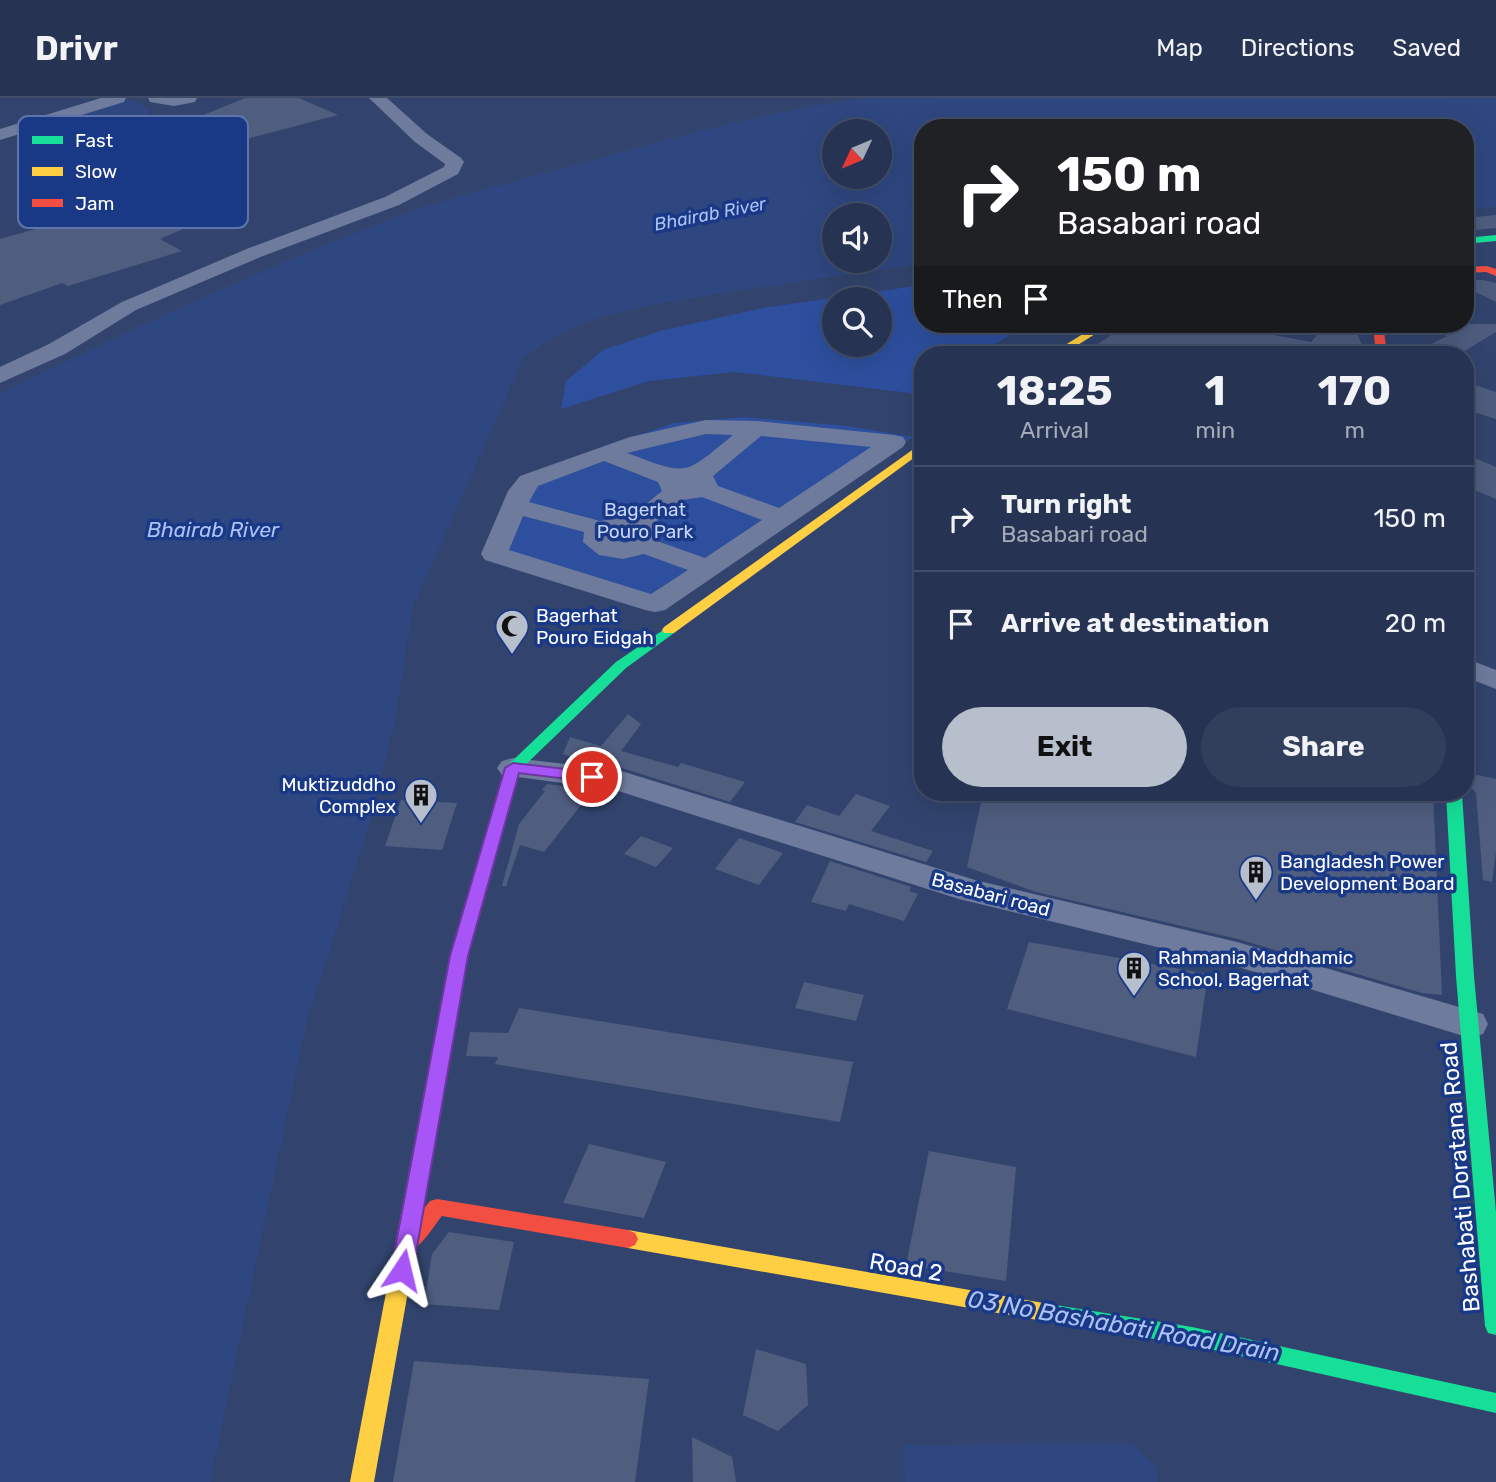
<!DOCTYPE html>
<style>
body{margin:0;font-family:Rubik,sans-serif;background:#323f5c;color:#f1f3f6;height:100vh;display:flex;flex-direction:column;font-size:26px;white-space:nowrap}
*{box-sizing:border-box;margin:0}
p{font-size:23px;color:#a4aab8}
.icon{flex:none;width:38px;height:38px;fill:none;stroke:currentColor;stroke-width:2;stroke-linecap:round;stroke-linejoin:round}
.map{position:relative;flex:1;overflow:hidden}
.drawer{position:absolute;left:914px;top:248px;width:560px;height:455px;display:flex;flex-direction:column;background:#263352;border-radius:28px;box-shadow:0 7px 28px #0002,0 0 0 2px #424e69}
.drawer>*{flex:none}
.top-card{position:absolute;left:914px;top:21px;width:560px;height:214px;border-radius:28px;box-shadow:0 7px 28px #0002,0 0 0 2px #424e69;background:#202124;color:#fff;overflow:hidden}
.needle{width:46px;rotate:226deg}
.buttons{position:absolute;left:822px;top:21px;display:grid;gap:14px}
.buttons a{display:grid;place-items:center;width:70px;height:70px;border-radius:50%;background:#263352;box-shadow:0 7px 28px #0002,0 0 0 2px #424e69;font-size:35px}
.pin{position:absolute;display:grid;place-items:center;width:60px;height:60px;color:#fff;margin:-30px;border:4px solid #fff;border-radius:50%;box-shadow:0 2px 7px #0007}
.me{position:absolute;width:77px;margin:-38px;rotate:10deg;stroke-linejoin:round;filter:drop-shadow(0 0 5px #0008)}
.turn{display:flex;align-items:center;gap:24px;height:147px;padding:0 28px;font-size:32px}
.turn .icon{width:91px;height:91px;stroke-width:2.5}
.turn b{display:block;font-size:49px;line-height:60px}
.then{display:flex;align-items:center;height:66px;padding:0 28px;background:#0003;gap:14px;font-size:26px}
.eta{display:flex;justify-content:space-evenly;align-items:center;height:119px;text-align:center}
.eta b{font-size:42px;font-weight:700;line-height:49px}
.cta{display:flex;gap:14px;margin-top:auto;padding:14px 28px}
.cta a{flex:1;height:80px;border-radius:42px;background:#b7becc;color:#111;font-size:28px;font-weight:700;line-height:80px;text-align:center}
.cta a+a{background:#323f5c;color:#f1f3f6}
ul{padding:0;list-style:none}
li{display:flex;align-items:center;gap:21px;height:105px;padding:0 28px;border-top:2px solid #424e69}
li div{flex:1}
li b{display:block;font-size:26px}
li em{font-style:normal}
header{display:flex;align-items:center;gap:42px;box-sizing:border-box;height:98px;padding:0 35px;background:#263352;border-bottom:2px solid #424e69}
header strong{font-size:33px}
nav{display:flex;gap:38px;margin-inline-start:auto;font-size:24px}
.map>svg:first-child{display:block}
</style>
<header>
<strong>Drivr</strong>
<nav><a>Map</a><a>Directions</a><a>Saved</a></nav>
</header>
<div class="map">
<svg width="1496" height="1384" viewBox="0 0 1496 1384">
<rect width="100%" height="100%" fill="#32446e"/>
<g fill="#2d4f9e" fill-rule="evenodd">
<path d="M922,187V226H1027L979,257H922V294L919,296L734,274L649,283L561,311L566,283L603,252L660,233L763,210ZM835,201H880V247H835Z"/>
<polygon points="744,319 847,328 913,339 660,514 487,459 525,378 529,375 674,325"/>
</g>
<g fill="#2f4780" fill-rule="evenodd">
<path d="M864,0H1496V109L1465,111V30H922V166C854,176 785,185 717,196C650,208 575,214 523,261L412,511L397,612L371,722L307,921L210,1384H0V296C133,230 268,168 407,115C465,94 531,80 591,63C681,37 771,13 864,0ZM880,33V79H835V33ZM835,117H880V163H835Z"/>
<path d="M121,2L138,4L149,13L148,18C119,42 56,61 22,39L25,33Z"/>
<polygon points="1132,1346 1156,1368 1158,1384 905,1384 904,1347"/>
</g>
<g fill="#4f5d7f">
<polygon points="245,0 299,0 338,17 193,55 217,66 211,80 125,51 202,21 196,20"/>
<polygon points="124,106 137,118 151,114 192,127 160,141 182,153 68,188 62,185 0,207 0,141"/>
<polygon points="1496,117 1496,130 1465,133 1465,120"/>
<polygon points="1465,182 1483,182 1496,185 1496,204 1465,189"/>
<polygon points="1122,226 1187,226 1237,230 1311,244 1327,226 1356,233 1366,257 1081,257 1116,234"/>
<polygon points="1421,226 1496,226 1496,234 1458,257 1410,257 1447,238"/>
<polygon points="1465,284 1496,294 1496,321 1465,311"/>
<polygon points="1465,356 1496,369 1496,401 1465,388"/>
<polygon points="628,616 641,626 621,653 678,669 681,665 745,684 730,704 619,669 567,663 571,659 563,656 570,639 601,648"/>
<polygon points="1468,675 1496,681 1496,754 1492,784 1483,782 1476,695 1466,683"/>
<polygon points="547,686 593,692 544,754 520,747 506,788 502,788 519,726 545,693 542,692"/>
<polygon points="983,695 1433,695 1442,897 1422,895 1238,841 1036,794 967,769"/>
<polygon points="856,696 890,708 871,733 933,753 926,764 795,724 807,707 839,718"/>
<polygon points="401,702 457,705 442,752 385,748"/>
<polygon points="641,738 673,750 656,769 624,756"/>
<polygon points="739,740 783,755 759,787 715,771"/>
<polygon points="830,763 911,789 909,793 918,796 904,823 849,806 846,813 811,804"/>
<polygon points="1029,844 1208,876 1196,959 1007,911"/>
<polygon points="804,884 864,897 856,923 795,910"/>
<polygon points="519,910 853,964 840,1024 495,966 498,959 466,958 470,934 508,935"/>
<polygon points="589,1046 666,1064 644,1120 563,1105"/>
<polygon points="929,1053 1016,1069 1006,1183 906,1167"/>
<polygon points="449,1134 514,1144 499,1212 424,1206 432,1156"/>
<polygon points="756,1251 806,1266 808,1307 778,1333 743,1317"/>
<polygon points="414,1263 649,1281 635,1384 393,1384"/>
<polygon points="692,1339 732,1359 736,1384 693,1384"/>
</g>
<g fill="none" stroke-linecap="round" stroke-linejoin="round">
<g fill="#6e7b9c" fill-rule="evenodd">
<polygon points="101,0 126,0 124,4 0,42 0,31"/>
<polygon points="148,0 197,0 195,4 174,8 150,4"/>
<polygon points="369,0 387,0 427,36 461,60 464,64 458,76 399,107 263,158 136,212 65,256 0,285 0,269 49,246 122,204 249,150 385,99 444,69 445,66 415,44"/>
<path d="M706,322L756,323L894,337L903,339L906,344L903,349L665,512L655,514L645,512L485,462L481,456L508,393L520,378L630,339ZM706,336L733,337C683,378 689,378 627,355ZM761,338L871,349L779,410L718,388L713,378ZM604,363L658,384L662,393L630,419L600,423L529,404L538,388ZM702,399L762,422L705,460L657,443L660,439L652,427L683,402ZM523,418L584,434L583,444L599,457L623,461L644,456L688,472L651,496L509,452ZM629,434L634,439L626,445L609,441L610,438L617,434Z"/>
<polygon points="1465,560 1496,572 1496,591 1465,579"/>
<polygon points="513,660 618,672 975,782 1237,844 1483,916 1488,926 1483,936 1470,940 1235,868 959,801 615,692 502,677 497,670 502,663"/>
</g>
<g fill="#16e098" fill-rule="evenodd">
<polygon points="1496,137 1496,143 1465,146 1465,140"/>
<polygon points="669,528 674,529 676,532 674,535 626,570 520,672 468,858 465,862 453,862 450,858 508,667 616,564"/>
<polygon points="1446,695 1462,695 1474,878 1496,1114 1496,1237 1488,1235 1485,1228 1456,878"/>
<polygon points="1049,1206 1192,1229 1496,1295 1496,1315 1192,1247 1049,1224 1041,1222 1038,1215 1041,1208"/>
</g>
<g fill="#ffcf43" fill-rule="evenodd">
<polygon points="1099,226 1111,226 1062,257 1049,257"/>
<polygon points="922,345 922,354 674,535 664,535 662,532 664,529"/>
<polygon points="459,852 465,854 468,858 374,1384 350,1384 450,858 453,854"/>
<polygon points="628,1132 1049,1206 1057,1208 1060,1215 1057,1222 1049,1224 628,1150 621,1147 618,1141 621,1135"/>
</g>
<g fill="#f24e42" fill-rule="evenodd">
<polygon points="1487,168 1496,171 1496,178 1486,174 1465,175 1465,169"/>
<polygon points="1373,226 1383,226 1387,257 1376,257"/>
<path d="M437,1101L628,1132L635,1135L638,1141L635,1147L628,1150L442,1118C431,1131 418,1158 400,1152L397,1146L400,1140L430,1103Z"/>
</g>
</g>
<polygon fill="#a855f7" stroke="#6d37a1" stroke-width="2" points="513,665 592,674 599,679 592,684 519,675 468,858 413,1172 409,1179 402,1181 395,1179 391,1172 450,858 505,670"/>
<defs>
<symbol id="mosque-pin" viewBox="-11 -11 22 30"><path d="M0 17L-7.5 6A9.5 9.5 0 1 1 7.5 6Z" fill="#b7becc" stroke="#193987"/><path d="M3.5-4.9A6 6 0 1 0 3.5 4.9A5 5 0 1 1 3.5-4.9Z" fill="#111"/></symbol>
<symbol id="building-pin" viewBox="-11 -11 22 30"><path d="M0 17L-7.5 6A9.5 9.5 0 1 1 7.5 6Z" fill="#b7becc" stroke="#193987"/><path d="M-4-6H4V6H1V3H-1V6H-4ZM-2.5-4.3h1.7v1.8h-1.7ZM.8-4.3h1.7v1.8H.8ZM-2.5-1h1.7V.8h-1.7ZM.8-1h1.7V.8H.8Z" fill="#111"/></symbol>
</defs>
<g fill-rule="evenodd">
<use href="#mosque-pin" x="493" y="509" width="38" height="52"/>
<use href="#building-pin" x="402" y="678" width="38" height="52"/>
<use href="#building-pin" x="1237" y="755" width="38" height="52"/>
<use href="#building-pin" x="1115" y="851" width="38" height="52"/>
</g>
<g text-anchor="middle" stroke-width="7" stroke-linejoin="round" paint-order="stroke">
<g font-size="18" font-style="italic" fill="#adc2f4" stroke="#193987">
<text transform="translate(710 116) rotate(-11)" y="6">Bhairab River</text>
</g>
<g font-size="19" fill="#c6d6f9" stroke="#193987">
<text x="645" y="418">Bagerhat<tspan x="645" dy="22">Pouro Park</tspan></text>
</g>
<g font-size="19" fill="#fff" stroke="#193987" text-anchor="start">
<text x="536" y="524">Bagerhat<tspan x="536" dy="22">Pouro Eidgah</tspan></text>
<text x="396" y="693" text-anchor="end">Muktizuddho<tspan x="396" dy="22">Complex</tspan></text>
<text x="1280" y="770">Bangladesh Power<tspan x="1280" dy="22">Development Board</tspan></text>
<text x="1158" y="866">Rahmania Maddhamic<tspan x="1158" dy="22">School, Bagerhat</tspan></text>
</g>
<g font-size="19" fill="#fff" stroke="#193987">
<text transform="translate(991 796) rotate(15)" y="7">Basabari road</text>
</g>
<g font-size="21" font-style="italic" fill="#adc2f4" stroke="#193987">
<text x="213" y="439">Bhairab River</text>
</g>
<g font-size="23" fill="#fff" stroke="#193987">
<text transform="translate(1460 1079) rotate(-95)" y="8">Bashabati Doratana Road</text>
<text transform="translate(906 1169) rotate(10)" y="8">Road 2</text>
</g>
<g font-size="24" font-style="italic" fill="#adc2f4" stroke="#193987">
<text transform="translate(1124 1228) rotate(10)" y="8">03 No Bashabati Road Drain</text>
</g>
</g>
<rect x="18" y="18" width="230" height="112" rx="10" fill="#193987" stroke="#5e74ab" stroke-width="2"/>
<rect x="32" y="38" width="31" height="8" fill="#16e098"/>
<rect x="32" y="69" width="31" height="9" fill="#ffcf43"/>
<rect x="32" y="101" width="31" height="8" fill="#f24e42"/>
<g font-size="19" fill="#fff">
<text x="75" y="49">Fast</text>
<text x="75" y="80">Slow</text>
<text x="75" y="112">Jam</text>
</g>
</svg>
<div class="buttons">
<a><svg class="needle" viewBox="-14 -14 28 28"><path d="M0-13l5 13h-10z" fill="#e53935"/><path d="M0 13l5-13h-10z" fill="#a4aab8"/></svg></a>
<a><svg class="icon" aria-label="sound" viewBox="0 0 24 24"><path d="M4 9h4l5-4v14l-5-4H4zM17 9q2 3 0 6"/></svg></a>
<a><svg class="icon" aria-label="search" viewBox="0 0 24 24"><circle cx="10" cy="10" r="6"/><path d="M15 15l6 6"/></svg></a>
</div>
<div class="pin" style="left:592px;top:679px;background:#d93025"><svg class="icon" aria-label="arrive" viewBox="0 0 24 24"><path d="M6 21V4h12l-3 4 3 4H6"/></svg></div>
<svg class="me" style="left:402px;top:1172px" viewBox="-20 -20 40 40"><path d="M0-17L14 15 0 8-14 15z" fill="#a855f7" stroke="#fff" stroke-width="4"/></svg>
<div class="top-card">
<div class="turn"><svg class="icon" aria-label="right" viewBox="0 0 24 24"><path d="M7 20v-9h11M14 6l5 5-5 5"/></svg><div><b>150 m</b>Basabari road</div></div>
<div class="then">Then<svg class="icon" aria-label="arrive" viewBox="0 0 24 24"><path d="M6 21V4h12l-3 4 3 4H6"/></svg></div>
</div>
<section class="drawer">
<div class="eta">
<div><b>18:25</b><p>Arrival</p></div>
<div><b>1</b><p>min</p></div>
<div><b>170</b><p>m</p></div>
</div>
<ul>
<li><svg class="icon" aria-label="right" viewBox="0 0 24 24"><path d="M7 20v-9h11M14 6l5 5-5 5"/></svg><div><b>Turn right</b><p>Basabari road</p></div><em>150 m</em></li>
<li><svg class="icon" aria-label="arrive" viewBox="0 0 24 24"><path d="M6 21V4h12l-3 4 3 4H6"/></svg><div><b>Arrive at destination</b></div><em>20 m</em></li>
</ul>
<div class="cta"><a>Exit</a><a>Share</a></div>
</section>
</div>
